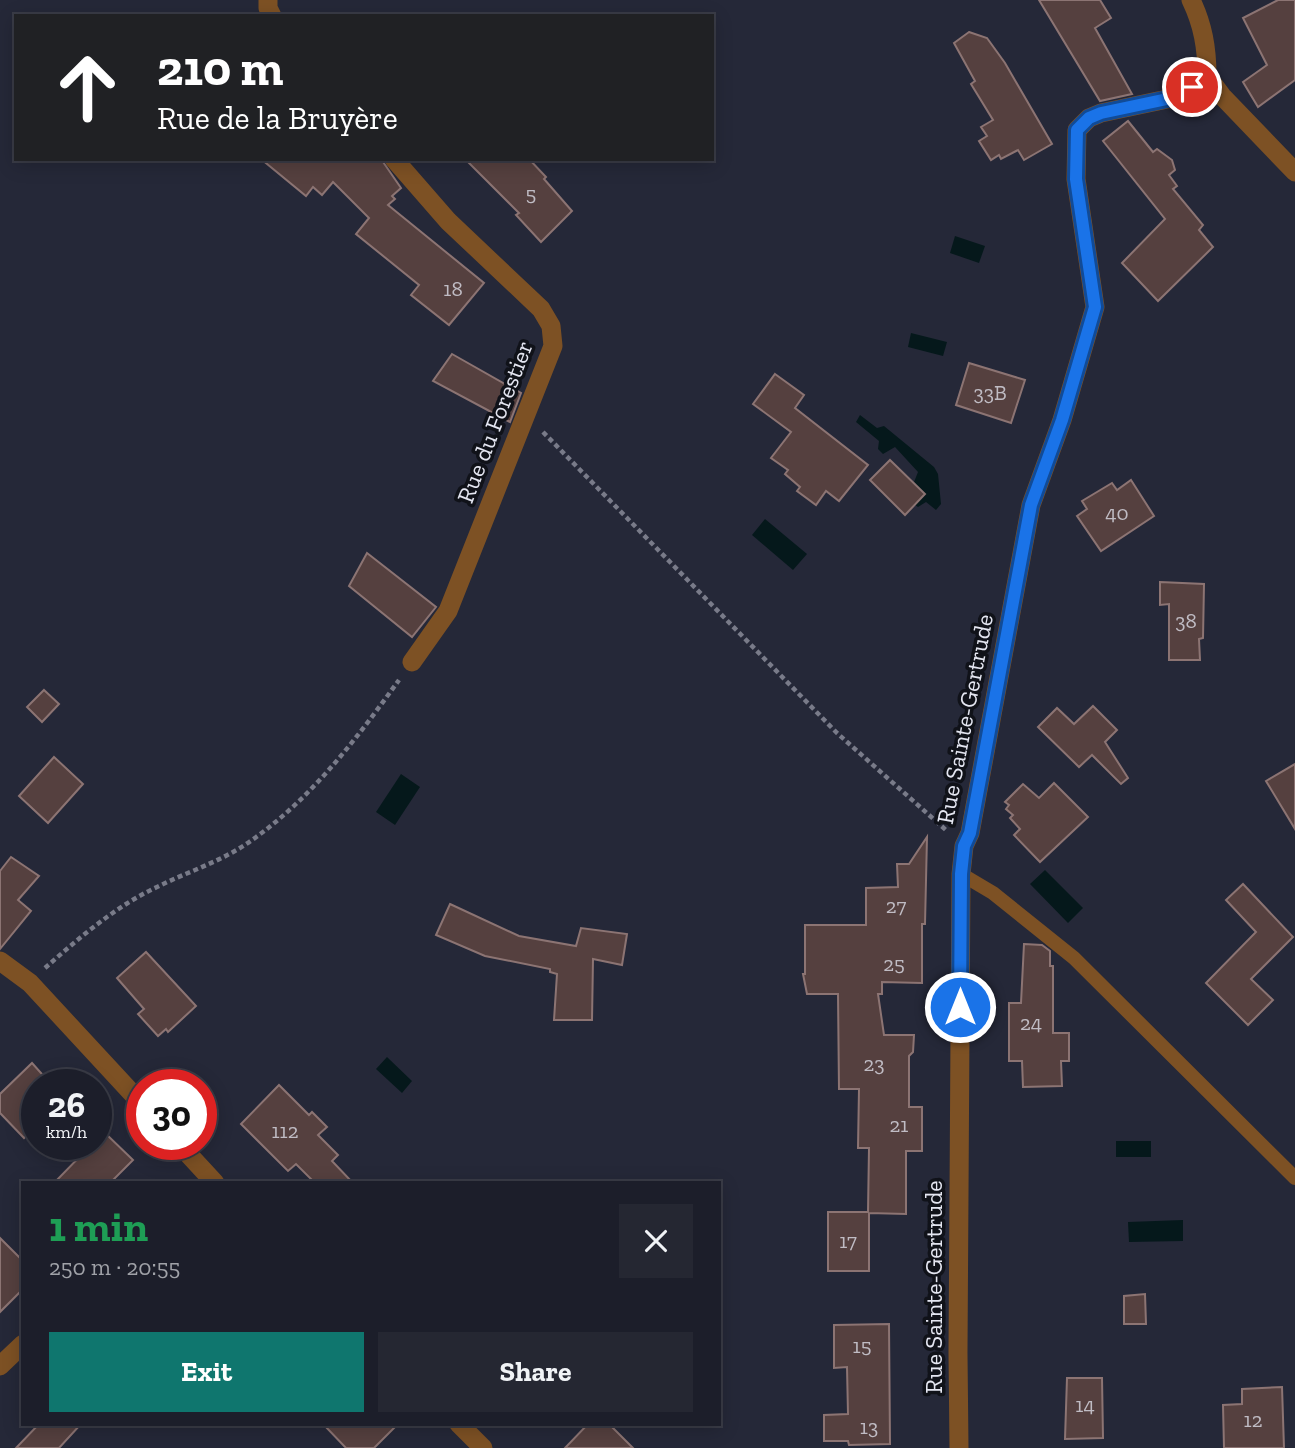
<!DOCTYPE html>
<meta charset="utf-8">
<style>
body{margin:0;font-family:"Zilla Slab",serif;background:#252732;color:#f1f3f6;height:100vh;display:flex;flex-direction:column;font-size:26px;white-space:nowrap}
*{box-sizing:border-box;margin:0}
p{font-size:23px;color:#a0a2a8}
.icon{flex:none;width:38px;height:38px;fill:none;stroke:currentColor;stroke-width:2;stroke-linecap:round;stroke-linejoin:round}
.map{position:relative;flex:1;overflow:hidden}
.drawer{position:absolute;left:21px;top:1181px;width:700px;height:245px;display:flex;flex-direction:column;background:#1c1e2a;border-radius:0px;box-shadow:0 4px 18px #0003,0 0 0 2px #3a3c47}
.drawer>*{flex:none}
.top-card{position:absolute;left:14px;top:14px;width:700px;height:147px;border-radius:0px;box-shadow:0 4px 18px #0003,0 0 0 2px #3a3c47;background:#202124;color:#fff;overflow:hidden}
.speed{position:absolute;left:21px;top:1069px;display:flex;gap:14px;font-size:35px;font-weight:700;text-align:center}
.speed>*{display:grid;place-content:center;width:91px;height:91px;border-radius:50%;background:#1c1e2a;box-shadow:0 4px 18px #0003,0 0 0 2px #3a3c47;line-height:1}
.speed small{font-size:18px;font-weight:400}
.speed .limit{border:10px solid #d22;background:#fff;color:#111}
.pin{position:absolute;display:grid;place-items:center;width:60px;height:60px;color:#fff;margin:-30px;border:4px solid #fff;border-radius:50%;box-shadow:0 2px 7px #0007}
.me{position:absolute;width:77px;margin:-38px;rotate:0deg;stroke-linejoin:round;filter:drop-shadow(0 0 5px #0008)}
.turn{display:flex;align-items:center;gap:24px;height:147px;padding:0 28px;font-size:32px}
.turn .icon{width:91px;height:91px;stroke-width:2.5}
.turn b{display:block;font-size:49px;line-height:60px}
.round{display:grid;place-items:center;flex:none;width:74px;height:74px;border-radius:0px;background:#252732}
.overview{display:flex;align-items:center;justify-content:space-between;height:119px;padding:0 28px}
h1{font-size:42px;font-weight:800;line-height:52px;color:#1e9e55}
.button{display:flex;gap:14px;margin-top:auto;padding:14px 28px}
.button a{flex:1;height:80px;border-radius:0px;background:#0f766e;color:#fff;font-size:28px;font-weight:800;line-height:80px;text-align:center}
.button a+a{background:#252732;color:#f1f3f6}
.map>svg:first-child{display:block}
</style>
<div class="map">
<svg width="1295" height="1448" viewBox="0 0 1295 1448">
<rect width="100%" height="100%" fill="#252838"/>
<g fill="#05181b">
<polygon points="955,236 985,246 979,263 950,253"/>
<polygon points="911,333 947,342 943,356 908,347"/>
<polygon points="860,415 877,428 884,426 934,467 938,474 941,504 936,510 926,502 918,507 915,505 925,494 914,482 918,472 895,447 883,454 878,449 879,441 856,422"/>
<polygon points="765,519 807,554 793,570 752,535"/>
<polygon points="401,774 420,787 395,825 376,812"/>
<polygon points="1045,870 1083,908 1068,923 1030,884"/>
<polygon points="387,1057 412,1081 402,1093 376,1069"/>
<rect x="1116" y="1141" width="35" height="16"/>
<polygon points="1183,1220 1183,1241 1129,1242 1128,1222"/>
</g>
<g fill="#55403f" stroke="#8c7473" stroke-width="2">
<polygon points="1039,0 1100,0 1111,18 1095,28 1132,94 1100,101"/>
<polygon points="1278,0 1295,0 1295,80 1258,107 1243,82 1267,65 1243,18"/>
<polygon points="969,32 987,38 1005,63 1052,144 1024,160 1018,150 1001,159 999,155 991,160 979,141 987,136 981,127 993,120 971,84 975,81 954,43"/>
<polygon points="1128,121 1153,152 1157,149 1172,160 1175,170 1169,175 1177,186 1173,189 1203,225 1199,230 1213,247 1158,301 1122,263 1165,219 1103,141"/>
<polygon points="261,159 381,159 401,188 392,196 395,199 388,205 484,283 449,325 411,295 419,285 356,234 369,218 333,182 322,195 313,187 306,196"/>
<polygon points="465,159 529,159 546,177 544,179 572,211 541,242 516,215 519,213"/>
<polygon points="452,354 521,393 510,422 433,381"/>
<polygon points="969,363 1025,380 1011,423 956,405"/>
<polygon points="775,374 804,395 795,408 868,465 839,501 826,491 816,505 797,491 800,487 785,474 788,470 771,458 791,432 753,404"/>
<polygon points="890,460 925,494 905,515 870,480"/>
<polygon points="1131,480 1154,516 1101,551 1077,516 1087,509 1082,501 1112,483 1117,490"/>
<polygon points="367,553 436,607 412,637 349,586"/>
<polygon points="1160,582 1204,584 1203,638 1199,639 1200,660 1169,660 1169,604 1160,605"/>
<polygon points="44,690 59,704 42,722 27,707"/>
<polygon points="1093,706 1117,730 1105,742 1128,778 1121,784 1092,755 1079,767 1038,727 1057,708 1074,724"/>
<polygon points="54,757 83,784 48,823 19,796"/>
<polygon points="1295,764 1295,829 1266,781"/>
<polygon points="1054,783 1088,817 1040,862 1014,835 1020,829 1010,818 1013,815 1006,809 1009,805 1005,802 1023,784 1039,798"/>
<polygon points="927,837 925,924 922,924 922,983 882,982 882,994 878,994 884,1035 914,1035 913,1052 909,1056 909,1107 922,1107 922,1151 906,1151 906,1214 869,1213 869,1271 828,1271 828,1212 868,1212 869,1148 858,1148 859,1089 839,1089 838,994 807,994 803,974 805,974 805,925 866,925 866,888 898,887 897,864 909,864"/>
<polygon points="11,857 39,876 18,900 31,911 0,949 0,871"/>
<polygon points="1243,884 1293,937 1251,979 1273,1000 1248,1025 1206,983 1256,932 1226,900"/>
<polygon points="450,904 519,936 576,946 581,928 627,934 622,965 593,959 592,1020 554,1020 557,974 550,972 550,969 485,956 436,935"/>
<polygon points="1024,944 1042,945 1050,951 1050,966 1053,966 1053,1033 1069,1033 1069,1061 1061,1061 1062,1086 1023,1087 1022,1061 1009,1061 1009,1003 1021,1003"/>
<polygon points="146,952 196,1006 168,1032 166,1029 158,1036 138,1014 144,1009 117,978"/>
<polygon points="32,1063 50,1083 47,1085 37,1085 37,1125 24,1138 0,1113 0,1094"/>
<polygon points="279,1085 309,1115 312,1112 327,1127 318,1135 338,1155 332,1161 353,1183 315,1183 296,1164 288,1171 241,1124"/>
<polygon points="104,1132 133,1160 110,1183 54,1183 92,1144 96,1144 96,1140"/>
<polygon points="0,1238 23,1261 23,1289 0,1312"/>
<polygon points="1145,1294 1146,1324 1124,1324 1124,1296"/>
<polygon points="889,1324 890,1444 849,1445 848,1441 824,1441 824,1415 848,1414 847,1367 834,1368 834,1325"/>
<polygon points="1067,1378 1102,1378 1103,1438 1065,1439"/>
<polygon points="1282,1387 1284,1448 1224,1448 1223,1405 1242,1404 1242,1389"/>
<polygon points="39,1424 81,1424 59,1448 16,1448"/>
<polygon points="323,1424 398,1424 374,1448 346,1448"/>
<polygon points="588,1424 609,1424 633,1448 565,1448"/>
</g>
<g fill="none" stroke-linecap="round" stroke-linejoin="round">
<g stroke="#797b89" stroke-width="4.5" stroke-dasharray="5 3.5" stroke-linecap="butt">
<polyline points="543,432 837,733 947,831"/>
<path d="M45,968C79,938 116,906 157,887C189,871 223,861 252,840C312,798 357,738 399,680"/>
</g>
<polyline stroke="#7d5124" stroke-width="14" points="961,874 993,893 1074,958 1295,1178"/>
<g stroke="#7d5124" stroke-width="19">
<polyline points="268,0 268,8 272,16"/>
<path d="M1191,0C1203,25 1207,48 1207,76"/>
<polyline points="1207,76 1222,96 1295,172"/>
<polyline points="394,159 448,221 541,309 551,326 553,346 448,611 412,662"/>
<polyline points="0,961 30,983 142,1104"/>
<polyline points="179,1144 215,1183"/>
<polyline points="0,1366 23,1344"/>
<polyline points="459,1424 483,1448"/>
<polyline points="959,1448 958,1353 961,874 964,846 970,833 1031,505 1062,420 1095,307 1076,179 1077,130 1089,118 1101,113 1172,98 1207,76"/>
</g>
</g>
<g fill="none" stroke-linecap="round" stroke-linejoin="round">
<defs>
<polyline id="route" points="960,1007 961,874 964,846 970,833 1031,505 1062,420 1095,307 1076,179 1077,130 1089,118 1101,113 1172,98 1192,87"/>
</defs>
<use href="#route" stroke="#114b97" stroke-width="18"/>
<use href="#route" stroke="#1a73e8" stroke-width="12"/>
</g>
<g text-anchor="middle" stroke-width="7" stroke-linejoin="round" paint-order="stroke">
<g font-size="21" fill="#c0bcc4">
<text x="531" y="201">5</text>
<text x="453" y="296">18</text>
<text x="990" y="400">33B</text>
<text x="1117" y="520">40</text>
<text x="1186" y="628">38</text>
<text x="896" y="913">27</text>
<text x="894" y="971">25</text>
<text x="1031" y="1030">24</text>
<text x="874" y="1071">23</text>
<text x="899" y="1132">21</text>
<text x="285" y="1138">112</text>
<text x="848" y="1248">17</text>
<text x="862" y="1353">15</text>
<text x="1085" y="1412">14</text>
<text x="1253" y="1427">12</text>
<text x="869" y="1434">13</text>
</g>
<g font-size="24" fill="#e4e6f1" stroke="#101219">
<text transform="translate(495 422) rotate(-69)" y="8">Rue du Forestier</text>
<text transform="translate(965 719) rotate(-79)" y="8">Rue Sainte-Gertrude</text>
<text transform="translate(934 1287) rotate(-90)" y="8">Rue Sainte-Gertrude</text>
</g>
</g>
</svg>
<div class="speed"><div>26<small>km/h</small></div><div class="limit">30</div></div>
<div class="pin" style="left:1192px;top:87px;background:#d93025"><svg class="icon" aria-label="arrive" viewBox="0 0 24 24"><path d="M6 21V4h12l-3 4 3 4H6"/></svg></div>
<svg class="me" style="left:960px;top:1007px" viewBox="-20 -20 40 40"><circle r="17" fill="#1a73e8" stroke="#fff" stroke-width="3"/><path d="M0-11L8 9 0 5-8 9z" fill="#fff"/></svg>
<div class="top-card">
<div class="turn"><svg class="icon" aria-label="ahead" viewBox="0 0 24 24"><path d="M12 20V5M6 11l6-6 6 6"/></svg><div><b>210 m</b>Rue de la Bruyère</div></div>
</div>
<section class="drawer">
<div class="overview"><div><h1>1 min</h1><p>250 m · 20:55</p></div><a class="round"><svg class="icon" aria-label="close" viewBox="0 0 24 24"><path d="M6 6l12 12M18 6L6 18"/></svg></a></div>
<div class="button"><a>Exit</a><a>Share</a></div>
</section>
</div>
